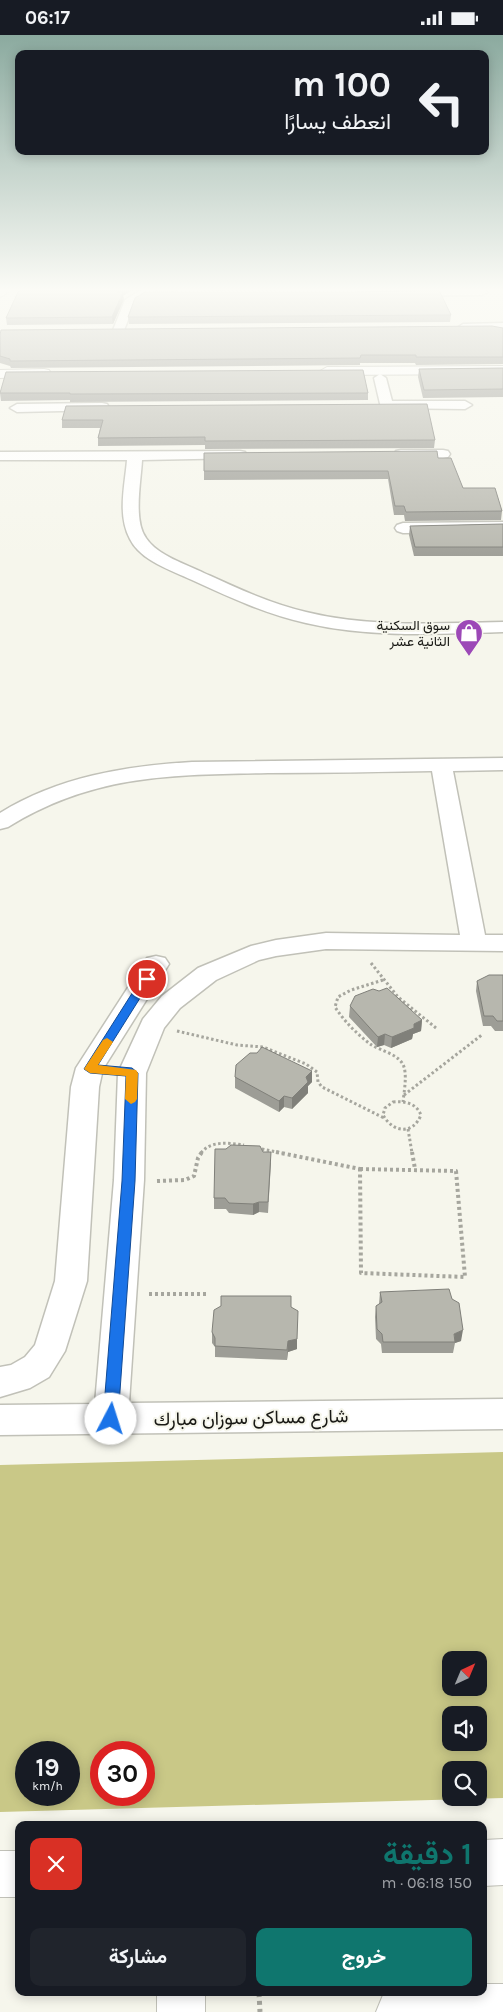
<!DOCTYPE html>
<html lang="ar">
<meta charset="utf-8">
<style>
body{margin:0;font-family:Karla,Vazirmatn,sans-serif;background:#20242c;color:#f1f3f6;direction:rtl;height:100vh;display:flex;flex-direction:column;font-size:19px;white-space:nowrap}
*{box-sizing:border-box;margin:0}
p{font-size:16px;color:#9ea1a6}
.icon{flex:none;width:28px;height:28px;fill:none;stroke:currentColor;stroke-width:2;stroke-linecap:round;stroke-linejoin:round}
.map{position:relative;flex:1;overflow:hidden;direction:ltr}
.side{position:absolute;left:15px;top:1786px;width:472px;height:175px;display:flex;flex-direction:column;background:#171b24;border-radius:10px;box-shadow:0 2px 12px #0003;direction:rtl}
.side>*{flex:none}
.banner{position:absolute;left:15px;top:15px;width:474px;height:105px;border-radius:10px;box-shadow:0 2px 12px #0003;direction:rtl;background:#171b24;color:#f1f3f6;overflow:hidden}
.needle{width:32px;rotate:44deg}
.controls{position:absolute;left:442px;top:1616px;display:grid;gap:10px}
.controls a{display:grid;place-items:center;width:45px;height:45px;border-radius:10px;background:#171b24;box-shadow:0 2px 12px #0003;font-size:25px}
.speed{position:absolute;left:15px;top:1706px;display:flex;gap:10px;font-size:25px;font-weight:700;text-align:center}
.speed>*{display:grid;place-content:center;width:65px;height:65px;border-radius:50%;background:#171b24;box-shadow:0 2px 12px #0003;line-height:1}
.speed small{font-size:12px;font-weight:400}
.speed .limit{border:8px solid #d22;background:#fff;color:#111}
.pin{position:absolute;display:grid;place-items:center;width:42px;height:42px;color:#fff;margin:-21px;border:2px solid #fff;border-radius:50%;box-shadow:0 1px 5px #0007}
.me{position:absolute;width:55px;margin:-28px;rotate:5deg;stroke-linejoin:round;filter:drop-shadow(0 0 4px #0008)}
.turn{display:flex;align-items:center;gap:18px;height:105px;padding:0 15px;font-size:22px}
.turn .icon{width:65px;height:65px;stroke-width:2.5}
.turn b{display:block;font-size:35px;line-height:42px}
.round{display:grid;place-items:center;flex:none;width:52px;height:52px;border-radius:10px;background:#20242c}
.summary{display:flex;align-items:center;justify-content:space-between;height:85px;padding:0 15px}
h1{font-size:30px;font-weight:700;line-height:38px;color:#0f766e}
.cta{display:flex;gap:10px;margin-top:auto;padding:10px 15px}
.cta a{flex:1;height:58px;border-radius:10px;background:#0f766e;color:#fff;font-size:20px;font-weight:700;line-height:58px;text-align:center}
.cta a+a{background:#20242c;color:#f1f3f6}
.status{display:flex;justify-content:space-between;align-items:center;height:35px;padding:0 25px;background:#171b24;direction:ltr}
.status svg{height:14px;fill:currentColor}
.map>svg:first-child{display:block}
</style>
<div class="status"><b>06:17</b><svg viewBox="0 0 49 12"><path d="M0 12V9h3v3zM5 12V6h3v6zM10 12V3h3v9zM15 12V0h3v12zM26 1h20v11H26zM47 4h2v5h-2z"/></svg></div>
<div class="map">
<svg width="503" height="1977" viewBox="0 0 503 1977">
<rect width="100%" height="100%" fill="#f6f6ec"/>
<path fill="#c9c887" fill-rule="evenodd" d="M503,1417V1763L0,1777V1430ZM451,1625H479V1652H451ZM451,1680H479V1708H451ZM26,1718H69V1760H26ZM101,1718H144V1760H101ZM451,1735H479V1762H451Z"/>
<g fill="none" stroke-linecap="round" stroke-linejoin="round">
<defs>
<g id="minor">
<polygon points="144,253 158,253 134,269 123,298 115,298 113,295 125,265"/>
<polygon points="444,253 482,254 488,257 482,260 217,262 180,260 174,257 180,254 217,256"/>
<polygon points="503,288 503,296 463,297 457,293 463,289"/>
<polygon points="380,339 386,343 392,366 465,366 472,370 465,374 381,373 374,343"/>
<polygon points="102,368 107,369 109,372 107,375 17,377 10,373 17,369"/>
<polygon points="401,415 443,415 448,416 450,419 448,422 443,423 396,422 394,419 396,416"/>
<path d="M240,416L245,417L247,420L245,423L142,425C141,446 133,485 146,503C158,521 186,529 204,538C237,553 271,569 306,577C371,593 438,588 503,587V597C437,599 370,603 306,588C266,579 229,562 192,545C171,535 141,526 130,504C117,480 125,450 127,425H0V417Z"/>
<polygon points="503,487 503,497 403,498 397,496 395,493 397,490 403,488"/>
<path d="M503,723V735L453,736L485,900H503V916L326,914L276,921L259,925L216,945L180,973L164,993L146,1038L144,1145L129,1368L503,1364V1394L0,1400V1370L95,1369L114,1145L118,1038L143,984L162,961L198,933L251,911L276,905L326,898L460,900L432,736C377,737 323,738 268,738C171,740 94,739 8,792L0,794V778C58,742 125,731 192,727Z"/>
<polygon points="156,921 165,923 169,929 103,1034 99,1052 87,1246 65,1316 49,1342 30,1353 0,1362 0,1332 11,1330 25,1322 35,1310 55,1246 71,1052 76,1033 147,923"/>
</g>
<g id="tertiary">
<polygon points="0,253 12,253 4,260 0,262"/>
<polygon points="503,331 503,339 327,340 320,336 327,332"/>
<polygon points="44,334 49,335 51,338 49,341 0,343 0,335"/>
<polygon points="503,1804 503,1850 484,1851 484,1805"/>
<rect x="0" y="1816" width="19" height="46"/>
<polygon points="484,1949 503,1949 503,1977 376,1977 383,1960 388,1958 484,1958"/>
<rect x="157" y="1958" width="48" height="19"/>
</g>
</defs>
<use href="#minor" stroke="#c1c1b8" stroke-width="3"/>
<use href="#tertiary" stroke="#c1c1b8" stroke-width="2"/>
<g stroke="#a6a69e" stroke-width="3" stroke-dasharray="2.5 2.5" stroke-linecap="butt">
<polyline points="371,928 398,962 436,993"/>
<path d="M383,945L351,955L338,962L335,972C344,986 356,998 370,1009C380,1016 400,1019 404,1032C407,1042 404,1057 403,1067"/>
<polyline points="177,996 237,1010 263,1012 306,1029 317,1037 318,1047 322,1052 384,1083"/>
<polyline points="404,1060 483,999"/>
<path d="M393,1067C405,1066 416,1068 421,1080C413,1100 393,1098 383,1080L385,1073Z"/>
<polyline points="408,1094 412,1118"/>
<polyline points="257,1113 282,1118"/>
<path d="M201,1118C211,1105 229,1108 244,1110"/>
</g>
<g stroke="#a6a69e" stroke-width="4" stroke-dasharray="3 3" stroke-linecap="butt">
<polyline points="276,1117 360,1134"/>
<polyline points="412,1117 415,1134"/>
<polygon points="360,1134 456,1136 465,1242 361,1238"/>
<polyline points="157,1146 185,1145 194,1141 198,1123 202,1117"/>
<polyline points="149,1259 209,1259"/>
</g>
<polyline stroke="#a6a69e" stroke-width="5" stroke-dasharray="4 4" stroke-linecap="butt" points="259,1958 260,1977"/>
<use href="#minor" fill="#fff" fill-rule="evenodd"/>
<use href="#tertiary" fill="#fff" fill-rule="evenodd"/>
</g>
<g fill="#9d9d96">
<polygon points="123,261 124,264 113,289 7,290 6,283"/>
<polygon points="451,280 450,287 129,289 128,282"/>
<polygon points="503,293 503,329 416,330 415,328 360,328 360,330 11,333 10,331 0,328 0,300"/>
<polygon points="503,333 503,362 423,363 418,342 419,334"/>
<polygon points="363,335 368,358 368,365 70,367 70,365 1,366 0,358"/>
<polygon points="66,371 435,405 434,413 205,414 205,410 98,411 98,403 100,393 62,393 62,385"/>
<polygon points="438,423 463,453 502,476 501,485 405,486 404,480 394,480 388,444 204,445 204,436"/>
<polygon points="503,489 503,521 414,521 409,500 410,491"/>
<polygon points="503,940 503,996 495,996 491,991 483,991 476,956 477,946"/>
<polygon points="350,971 422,985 421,996 413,999 412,1004 391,1013 384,1010 377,1012 349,982"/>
<polygon points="312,1036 312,1047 308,1051 308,1058 292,1074 284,1072 279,1077 235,1053 235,1042"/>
<polygon points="263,1117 271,1128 268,1178 259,1177 253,1180 229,1178 226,1174 214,1174 214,1163"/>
<polygon points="380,1257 461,1306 455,1308 453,1318 382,1318 381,1309 376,1304 375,1282 376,1271 379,1269"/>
<polygon points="291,1272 297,1314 288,1317 287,1325 215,1322 215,1312 212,1308 212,1297"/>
</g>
<g fill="#80807a">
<polygon points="125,253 136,253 123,261 124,264 113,289 112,282 117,257"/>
<polygon points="422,985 421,996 413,999 412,1004 391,1013 392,1002 414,989"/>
<polygon points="385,999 384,1010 377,1012 378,1002"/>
<polygon points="312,1036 312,1047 308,1051 308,1058 292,1074 292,1063 306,1042"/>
<polygon points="284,1061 284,1072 279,1077 279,1066"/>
<polygon points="259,1167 259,1177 253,1180 253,1169"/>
<polygon points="463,1295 461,1306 455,1308 454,1299"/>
<polygon points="297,1304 297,1314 288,1317 287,1325 288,1306"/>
</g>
<g fill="#b7b7ae" stroke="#80807a">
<polygon points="23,253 125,253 117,257 123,257 112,282 6,283 18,257"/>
<polygon points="439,255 451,280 128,282 135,263 145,257 355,257"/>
<polygon points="492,291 503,293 503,322 416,322 416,320 361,320 360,323 10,326 10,324 0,321 0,300 1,295"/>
<polygon points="503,333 503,354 424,355 419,334"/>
<polygon points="363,335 368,358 70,359 70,358 0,358 6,337"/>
<polygon points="427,369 435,405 205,406 205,402 98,403 103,385 62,385 66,371"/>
<polygon points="437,416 438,423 451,423 463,453 495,453 502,476 406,477 404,471 395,471 388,436 204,436 204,418"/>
<polygon points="503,489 503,512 415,512 410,491"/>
<polygon points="489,940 503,940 503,986 497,986 493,981 484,981 477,946"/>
<polygon points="387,953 422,985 414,989 414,993 392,1002 385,999 378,1002 350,971 355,961 373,954 379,956"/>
<polygon points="262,1012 312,1036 306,1042 308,1047 292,1063 284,1061 279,1066 235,1042 236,1030 250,1018 257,1018"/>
<polygon points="231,1110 260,1111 263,1117 271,1117 268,1167 259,1167 253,1169 229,1168 225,1163 214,1163 215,1114 226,1114"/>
<polygon points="449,1254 452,1264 459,1268 463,1295 454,1299 455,1307 383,1307 382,1299 377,1294 376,1271 382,1267 380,1257"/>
<polygon points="221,1261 291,1261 291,1272 298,1276 297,1304 288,1306 287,1315 215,1311 215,1303 212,1297 214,1275 221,1271"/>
</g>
<linearGradient id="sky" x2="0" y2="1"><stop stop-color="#8baa9f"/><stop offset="0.48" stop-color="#fbfbf6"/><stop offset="1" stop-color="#fbfbf6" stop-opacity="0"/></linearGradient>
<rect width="503" height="530" fill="url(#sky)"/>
<polygon fill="#1a73e8" stroke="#114b97" points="147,940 152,944 98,1030 132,1033 138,1038 135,1146 118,1384 116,1389 111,1391 106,1389 103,1384 122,1146 126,1041 90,1038 84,1034 143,941"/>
<polygon fill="#f59e0b" points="107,1003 113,1007 98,1030 136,1035 138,1038 137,1064 135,1067 131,1069 125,1064 126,1041 90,1038 84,1034 103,1005"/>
<defs>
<symbol id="shop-pin" viewBox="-11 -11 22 30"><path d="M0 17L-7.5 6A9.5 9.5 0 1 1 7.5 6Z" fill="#9c48b7" stroke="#f6f6ec"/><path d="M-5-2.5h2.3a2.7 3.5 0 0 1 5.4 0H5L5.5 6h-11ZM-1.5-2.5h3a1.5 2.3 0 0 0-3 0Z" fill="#fff"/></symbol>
</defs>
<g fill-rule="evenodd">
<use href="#shop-pin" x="453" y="582" width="32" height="43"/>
</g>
<g text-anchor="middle" stroke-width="4" stroke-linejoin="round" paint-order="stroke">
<g font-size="14" fill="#191915" stroke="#f6f6ec" text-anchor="end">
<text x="450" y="595">سوق السكنية<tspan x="450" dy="16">الثانية عشر</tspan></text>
</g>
<g font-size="19" fill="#191915" stroke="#f6f6ec">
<text transform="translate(251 1382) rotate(-1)" y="7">شارع مساكن سوزان مبارك</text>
</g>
</g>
</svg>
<div class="controls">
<a><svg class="needle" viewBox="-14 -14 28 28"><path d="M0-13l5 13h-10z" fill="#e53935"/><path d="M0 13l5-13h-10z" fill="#9ea1a6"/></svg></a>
<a><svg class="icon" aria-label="sound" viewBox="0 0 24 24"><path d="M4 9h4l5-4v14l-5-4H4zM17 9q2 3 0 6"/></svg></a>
<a><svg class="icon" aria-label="search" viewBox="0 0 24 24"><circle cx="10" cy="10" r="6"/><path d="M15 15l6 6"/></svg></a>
</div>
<div class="speed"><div>19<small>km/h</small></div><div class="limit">30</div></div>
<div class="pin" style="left:147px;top:944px;background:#d93025"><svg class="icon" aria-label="arrive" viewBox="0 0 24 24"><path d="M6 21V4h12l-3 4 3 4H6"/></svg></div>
<svg class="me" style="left:111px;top:1384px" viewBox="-20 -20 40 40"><circle r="19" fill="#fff"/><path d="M0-13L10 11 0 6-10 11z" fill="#1a73e8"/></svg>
<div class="banner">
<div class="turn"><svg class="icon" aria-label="left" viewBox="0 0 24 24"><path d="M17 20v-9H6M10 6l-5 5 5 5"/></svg><div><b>100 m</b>انعطف يسارًا</div></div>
</div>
<section class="side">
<div class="summary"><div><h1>1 دقيقة</h1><p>150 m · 06:18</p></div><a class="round" style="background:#d93025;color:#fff"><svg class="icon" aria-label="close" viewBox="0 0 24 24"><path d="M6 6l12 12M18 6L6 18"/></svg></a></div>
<div class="cta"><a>خروج</a><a>مشاركة</a></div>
</section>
</div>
